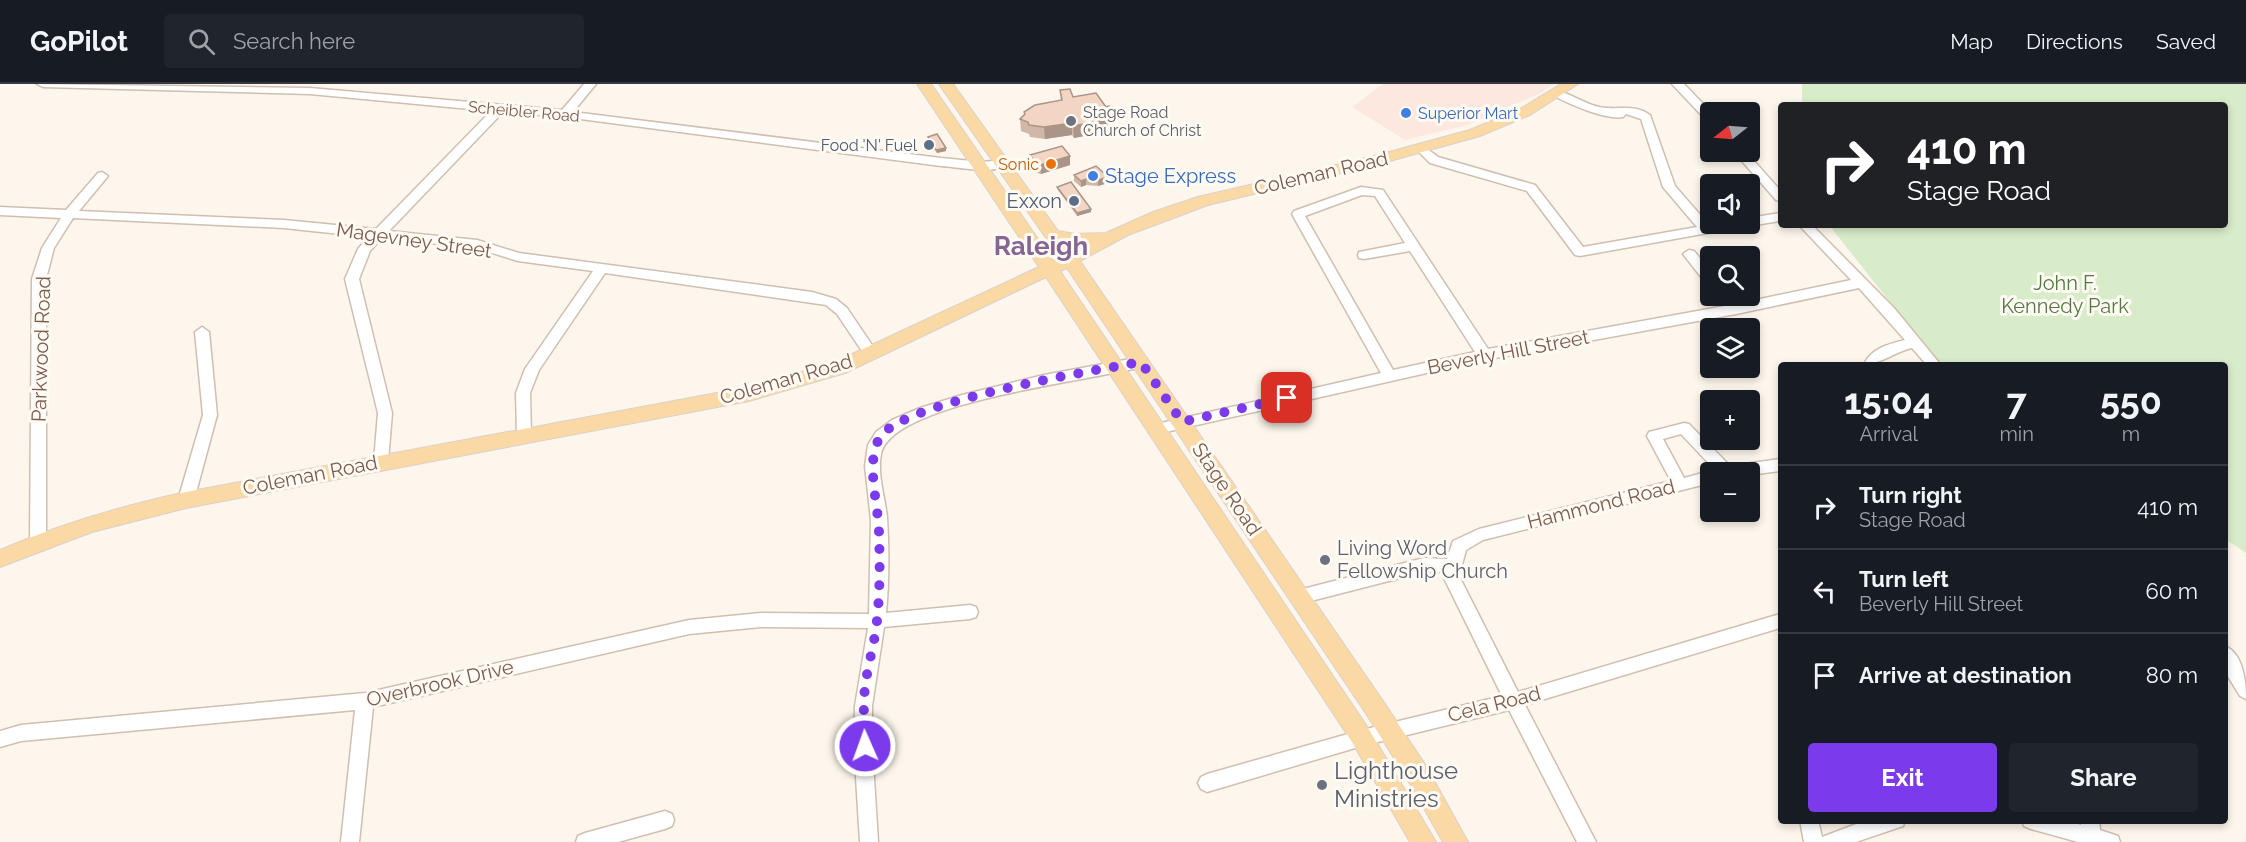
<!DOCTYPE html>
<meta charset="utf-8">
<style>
body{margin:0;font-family:Raleway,sans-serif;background:#20242c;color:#f1f3f6;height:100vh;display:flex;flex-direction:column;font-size:22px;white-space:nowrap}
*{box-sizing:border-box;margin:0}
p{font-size:20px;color:#9ea1a6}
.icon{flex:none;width:33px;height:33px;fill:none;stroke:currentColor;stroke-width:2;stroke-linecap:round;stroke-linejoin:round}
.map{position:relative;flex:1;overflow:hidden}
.details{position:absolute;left:1778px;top:278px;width:450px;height:462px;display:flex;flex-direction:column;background:#171b24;border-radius:6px;box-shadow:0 3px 9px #0003}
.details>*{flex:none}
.top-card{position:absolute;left:1778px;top:18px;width:450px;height:126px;border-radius:6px;box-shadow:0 3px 9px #0003;background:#202124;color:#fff;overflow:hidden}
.needle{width:39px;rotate:253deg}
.buttons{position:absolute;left:1700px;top:18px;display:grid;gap:12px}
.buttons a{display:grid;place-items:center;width:60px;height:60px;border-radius:6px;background:#171b24;box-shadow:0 3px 9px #0003;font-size:30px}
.pin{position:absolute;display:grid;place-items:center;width:51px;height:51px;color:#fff;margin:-26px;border-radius:12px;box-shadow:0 3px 9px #0006}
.me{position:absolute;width:66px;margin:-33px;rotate:358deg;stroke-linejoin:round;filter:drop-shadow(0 0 4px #0008)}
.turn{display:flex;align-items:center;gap:21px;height:126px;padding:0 30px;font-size:27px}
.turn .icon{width:78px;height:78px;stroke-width:2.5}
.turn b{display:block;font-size:42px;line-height:51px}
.eta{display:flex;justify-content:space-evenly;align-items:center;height:102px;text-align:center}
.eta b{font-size:36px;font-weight:700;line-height:42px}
.cta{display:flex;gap:12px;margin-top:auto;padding:12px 30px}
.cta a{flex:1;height:69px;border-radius:6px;background:#7c3aed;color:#fff;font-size:24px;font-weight:700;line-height:69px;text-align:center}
.cta a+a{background:#20242c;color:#f1f3f6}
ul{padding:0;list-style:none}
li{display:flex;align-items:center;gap:18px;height:84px;padding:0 30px;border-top:2px solid #363941}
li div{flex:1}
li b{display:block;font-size:22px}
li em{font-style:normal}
header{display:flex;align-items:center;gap:36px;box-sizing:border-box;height:84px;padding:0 30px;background:#171b24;border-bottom:2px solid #363941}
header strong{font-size:28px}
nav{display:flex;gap:33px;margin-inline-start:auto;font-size:21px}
.search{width:420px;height:54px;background:#20242c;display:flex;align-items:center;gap:15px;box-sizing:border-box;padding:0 21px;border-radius:6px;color:#9ea1a6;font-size:22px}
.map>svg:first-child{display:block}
</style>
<header>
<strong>GoPilot</strong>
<div class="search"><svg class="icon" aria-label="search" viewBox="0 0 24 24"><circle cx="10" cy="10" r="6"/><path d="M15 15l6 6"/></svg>Search here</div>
<nav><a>Map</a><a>Directions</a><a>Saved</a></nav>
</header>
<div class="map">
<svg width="2246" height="758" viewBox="0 0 2246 758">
<rect width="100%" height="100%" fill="#fdf6ec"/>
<polygon fill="#fde8e0" points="1383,0 1554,0 1541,9 1467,41 1405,56 1352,23"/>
<polygon fill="#d8ecc9" points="1802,0 2246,0 2246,469 2225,455 2224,280 1939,280 1829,141 2224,141 2224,21 1802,21"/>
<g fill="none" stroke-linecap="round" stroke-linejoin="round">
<defs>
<g id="minor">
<path d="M37,0L310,4L562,26L584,0H596L573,28L941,74L982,78L1003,76L1009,80C996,91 958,83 941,82L565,33L503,28L389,147L477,156L519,169L812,208L836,215L847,224L878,270L871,275L866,273L837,230L826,221L605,189L539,286L530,309L531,351L529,355H519L517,351L516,309L525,285L593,187L518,177L476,164L382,154L370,167L359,195L392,329L388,377L386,381H376L374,377L378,329L345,195L358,165L368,153L284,144L73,134L54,164L46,195V457L44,462L38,463L32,462L30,457L32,195L42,164L61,134L0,131V123L66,126L98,89L102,88L108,92L79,127L284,136L376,145L491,27L310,10L43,3Z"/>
<polygon points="1672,0 1684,0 1711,28 1710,37 1706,36"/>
<path d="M1558,7C1575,11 1590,24 1608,24C1623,25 1636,21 1650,31L1675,102L1709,141L1743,140L1741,143L1580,172L1575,171L1527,107L1430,79L1416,65L1422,61L1438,73L1535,101L1583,163L1697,143L1663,103L1641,35L1626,30L1623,33C1606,36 1571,21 1554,12L1552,10Z"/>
<polygon points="1734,68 1746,68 1780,106 1780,117 1776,116"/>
<path d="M1361,103L1383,106L1488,265L1736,220L1851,196L1799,141H1812L1894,224L1940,280H1926L1912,264C1894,268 1882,280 1864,280C1872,264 1889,260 1905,256L1859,204L1736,230L1484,276L1157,350L1152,349L1150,345L1152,341L1157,340L1381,289L1292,130L1294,127ZM1362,111L1375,112L1405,159L1359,168L1358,171L1359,174L1364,175L1410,167L1475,268L1393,286L1305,132Z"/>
<polygon points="1780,129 1780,137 1749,142 1744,140 1749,140 1749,134"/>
<polygon points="1689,166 1694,167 1710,186 1710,199 1705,198 1683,170"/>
<polygon points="202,243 209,248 217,331 194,416 191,420 181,420 178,416 203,331 195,248"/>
<path d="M1141,273L1146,274L1148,278L1146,282C1097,296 892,317 881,370C877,391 885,413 887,433C889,465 889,498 886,529L970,521L976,523L978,528L976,533L970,535L884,543L872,622V661L878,758H860L854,661L855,622L868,544L761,543L689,550L373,623L359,758H341L355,626L21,657L0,663V647L21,641L365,609L689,536L761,529L869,530L871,436L865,382L868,361L876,348L892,336L920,324L962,311L1044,291Z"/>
<polygon points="1684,339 1689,340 1730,382 1780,375 1780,387 1749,391 1749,388 1717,388 1681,350 1663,355 1684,394 1710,387 1714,388 1710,388 1710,399 1483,456 1466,466 1459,492 1518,608 1780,530 1780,544 1525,621 1596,758 1577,758 1509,626 1362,662 1207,708 1201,705 1198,699 1201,693 1207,690 1362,646 1502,612 1443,492 1444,488 1424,488 1299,520 1293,518 1291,513 1293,508 1299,506 1424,474 1447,475 1453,457 1479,445 1671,397 1647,352 1649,348"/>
<path d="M2224,562C2243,568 2246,598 2246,615L2240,612L2224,586Z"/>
<polygon points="665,727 672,730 674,736 672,742 665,745 618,758 576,758 578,752 585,749"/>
<polygon points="1800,736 1818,736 1822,753 1867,736 1905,736 1903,742 1856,758 1804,758"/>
<polygon points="2022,736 2065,736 2081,741 2081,736 2099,736 2100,746 2118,752 2120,758 2078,758 2031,745 2024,742"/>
</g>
<path id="major" d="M917,0H931L1053,177L1060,174L939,0H953L1058,147L1075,150L1106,149L1153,128L1198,113L1378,71L1470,46L1520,25L1561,0H1578L1530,31L1480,52L1386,78L1208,121L1128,151L1080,177L1383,617L1426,682L1468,758H1443L1409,698L1367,631L1067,184L1060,187L1368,644L1436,758H1410L1352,658L1046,193L845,289L749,317L186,424L92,448L0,483V466C60,440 122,422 186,408L749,303L833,279L1039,183ZM1067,159L1085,160L1073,167Z"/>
</defs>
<use href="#minor" stroke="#d1beb0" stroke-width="3"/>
<use href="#major" stroke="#dad1cd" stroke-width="2"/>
<use href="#minor" fill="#fff" fill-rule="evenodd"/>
<use href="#major" fill="#fbd9a5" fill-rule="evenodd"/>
</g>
<g fill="#d1b7a8">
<polygon points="1060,6 1073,13 1115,46 1074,54 1072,51 1045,55 1030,53 1029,50 1021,47 1020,35 1025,31 1024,28 1061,16"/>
<polygon points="928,53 946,67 937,69 928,56"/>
<polygon points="1030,71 1070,72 1070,81 1041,90 1037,89 1030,80"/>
<polygon points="1074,91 1108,99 1098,102 1086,101 1081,103 1074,97"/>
<polygon points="1057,103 1091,128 1077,132 1058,106"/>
</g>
<g fill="#aa9588">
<polygon points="1115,34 1115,46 1074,54 1073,42"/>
<polygon points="1072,39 1072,51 1045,55 1044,43"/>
<polygon points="946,64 946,67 937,69 936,66"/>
<polygon points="1070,72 1070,81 1041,90 1040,81"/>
<polygon points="1108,93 1108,99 1098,102 1098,96"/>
<polygon points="1086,95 1086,101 1081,103 1081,97"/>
<polygon points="1091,125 1091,128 1077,132 1077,129"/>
</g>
<g fill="#f3d5c3" stroke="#aa9588" stroke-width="1.5">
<polygon points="1070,5 1073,13 1096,9 1106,23 1109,22 1115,34 1073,42 1072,39 1044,43 1029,41 1028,38 1020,35 1025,30 1024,28 1035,21 1062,16 1060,6"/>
<polygon points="937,50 946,64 936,66 928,53"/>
<polygon points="1062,62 1070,72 1040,81 1036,80 1030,71"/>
<polygon points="1096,82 1108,93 1098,96 1086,95 1081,97 1074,91"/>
<polygon points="1071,98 1091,125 1077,129 1057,103"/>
</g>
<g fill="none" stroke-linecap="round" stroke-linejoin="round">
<path stroke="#7c3aed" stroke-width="10" stroke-dasharray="0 18" d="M865,662C864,643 863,622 865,603C868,580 875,558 877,536C880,508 880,478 879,450C879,422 864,375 881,352C907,317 1092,287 1141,278L1182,338L1287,314"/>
</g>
<g fill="#3f7fe0" stroke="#fffaf3" stroke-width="2">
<circle cx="1406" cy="29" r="6"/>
<circle cx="1093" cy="92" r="6"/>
</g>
<g fill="#6b7280" stroke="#fffaf3" stroke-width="2">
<circle cx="1071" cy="37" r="6"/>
<circle cx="1325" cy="476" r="6"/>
<circle cx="1322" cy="701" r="6"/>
</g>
<g fill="#5c6f8a" stroke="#fffaf3" stroke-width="2">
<circle cx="929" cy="61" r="6"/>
<circle cx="1074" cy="117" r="6"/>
</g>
<circle fill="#e8710a" stroke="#fffaf3" stroke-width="2" cx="1051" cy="80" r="6"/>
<g text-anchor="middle" stroke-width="6" stroke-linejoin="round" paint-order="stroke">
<g font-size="16" fill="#7a5c4d" stroke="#fffaf3">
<text transform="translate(524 27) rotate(5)" y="6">Scheibler Road</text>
</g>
<g font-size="16" fill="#5b616d" stroke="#fffaf3" text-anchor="start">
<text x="1083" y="34">Stage Road<tspan x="1083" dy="18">Church of Christ</tspan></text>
</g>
<g font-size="16" fill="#366cbe" stroke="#fffaf3" text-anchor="start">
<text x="1418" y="35">Superior Mart</text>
</g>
<g font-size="16" fill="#4e5e75" stroke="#fffaf3" text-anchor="end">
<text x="917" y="67">Food 'N' Fuel</text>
</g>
<g font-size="16" fill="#c56008" stroke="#fffaf3" text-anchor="end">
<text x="1039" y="86">Sonic</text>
</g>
<g font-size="20" fill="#7a5c4d" stroke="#fffaf3">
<text transform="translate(1321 89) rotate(-13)" y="7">Coleman Road</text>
<text transform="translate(414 156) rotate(8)" y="7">Magevney Street</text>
<text transform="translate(41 265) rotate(-88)" y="7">Parkwood Road</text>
<text transform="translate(1508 268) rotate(-11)" y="7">Beverly Hill Street</text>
<text transform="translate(786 295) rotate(-16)" y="7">Coleman Road</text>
<text transform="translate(310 391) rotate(-11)" y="7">Coleman Road</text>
<text transform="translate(1227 405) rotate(56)" y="7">Stage Road</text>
<text transform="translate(1601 420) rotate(-14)" y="7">Hammond Road</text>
<text transform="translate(440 599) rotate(-13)" y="7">Overbrook Drive</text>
<text transform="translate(1494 620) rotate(-14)" y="7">Cela Road</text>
</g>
<g font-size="20" fill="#366cbe" stroke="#fffaf3" text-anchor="start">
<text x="1105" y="99">Stage Express</text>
</g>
<g font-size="20" fill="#4e5e75" stroke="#fffaf3" text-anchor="end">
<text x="1062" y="124">Exxon</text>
</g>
<g font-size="20" fill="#537a41" stroke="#fffaf3">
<text x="2065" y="206">John F.<tspan x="2065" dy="23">Kennedy Park</tspan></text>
</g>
<g font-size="20" fill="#5b616d" stroke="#fffaf3" text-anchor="start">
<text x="1337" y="471">Living Word<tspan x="1337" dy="23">Fellowship Church</tspan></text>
</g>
<g font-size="24" fill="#5b616d" stroke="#fffaf3" text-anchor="start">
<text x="1334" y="695">Lighthouse<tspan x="1334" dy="28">Ministries</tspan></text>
</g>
<g font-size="26" font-weight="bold" fill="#846695" stroke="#fffaf3">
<text x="1041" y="171">Raleigh</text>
</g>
</g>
</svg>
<div class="buttons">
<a><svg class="needle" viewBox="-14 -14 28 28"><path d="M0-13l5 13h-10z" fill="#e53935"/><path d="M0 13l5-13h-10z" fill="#9ea1a6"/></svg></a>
<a><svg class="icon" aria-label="sound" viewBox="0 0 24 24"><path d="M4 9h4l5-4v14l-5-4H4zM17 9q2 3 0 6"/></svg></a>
<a><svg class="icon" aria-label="search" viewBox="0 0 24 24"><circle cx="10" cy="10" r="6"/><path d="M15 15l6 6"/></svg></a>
<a><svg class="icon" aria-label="layers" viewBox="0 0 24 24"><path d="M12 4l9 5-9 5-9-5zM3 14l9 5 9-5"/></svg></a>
<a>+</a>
<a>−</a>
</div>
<div class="pin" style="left:1287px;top:314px;background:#d93025"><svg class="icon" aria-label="arrive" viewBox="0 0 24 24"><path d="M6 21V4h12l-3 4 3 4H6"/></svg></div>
<svg class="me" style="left:865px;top:662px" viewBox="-20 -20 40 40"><circle r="17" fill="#7c3aed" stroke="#fff" stroke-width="3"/><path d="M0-11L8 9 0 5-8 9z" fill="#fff"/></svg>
<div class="top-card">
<div class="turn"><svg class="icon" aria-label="right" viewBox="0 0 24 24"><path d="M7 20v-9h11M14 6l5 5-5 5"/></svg><div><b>410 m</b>Stage Road</div></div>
</div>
<section class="details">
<div class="eta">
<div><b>15:04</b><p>Arrival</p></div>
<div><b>7</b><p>min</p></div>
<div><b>550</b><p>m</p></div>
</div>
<ul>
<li><svg class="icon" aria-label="right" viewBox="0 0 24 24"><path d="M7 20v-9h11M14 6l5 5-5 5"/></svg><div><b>Turn right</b><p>Stage Road</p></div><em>410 m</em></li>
<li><svg class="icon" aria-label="left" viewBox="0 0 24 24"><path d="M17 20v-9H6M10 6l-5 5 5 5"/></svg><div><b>Turn left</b><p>Beverly Hill Street</p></div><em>60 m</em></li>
<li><svg class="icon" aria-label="arrive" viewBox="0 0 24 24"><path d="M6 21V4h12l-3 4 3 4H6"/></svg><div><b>Arrive at destination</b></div><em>80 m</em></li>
</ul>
<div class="cta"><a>Exit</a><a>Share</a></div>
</section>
</div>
